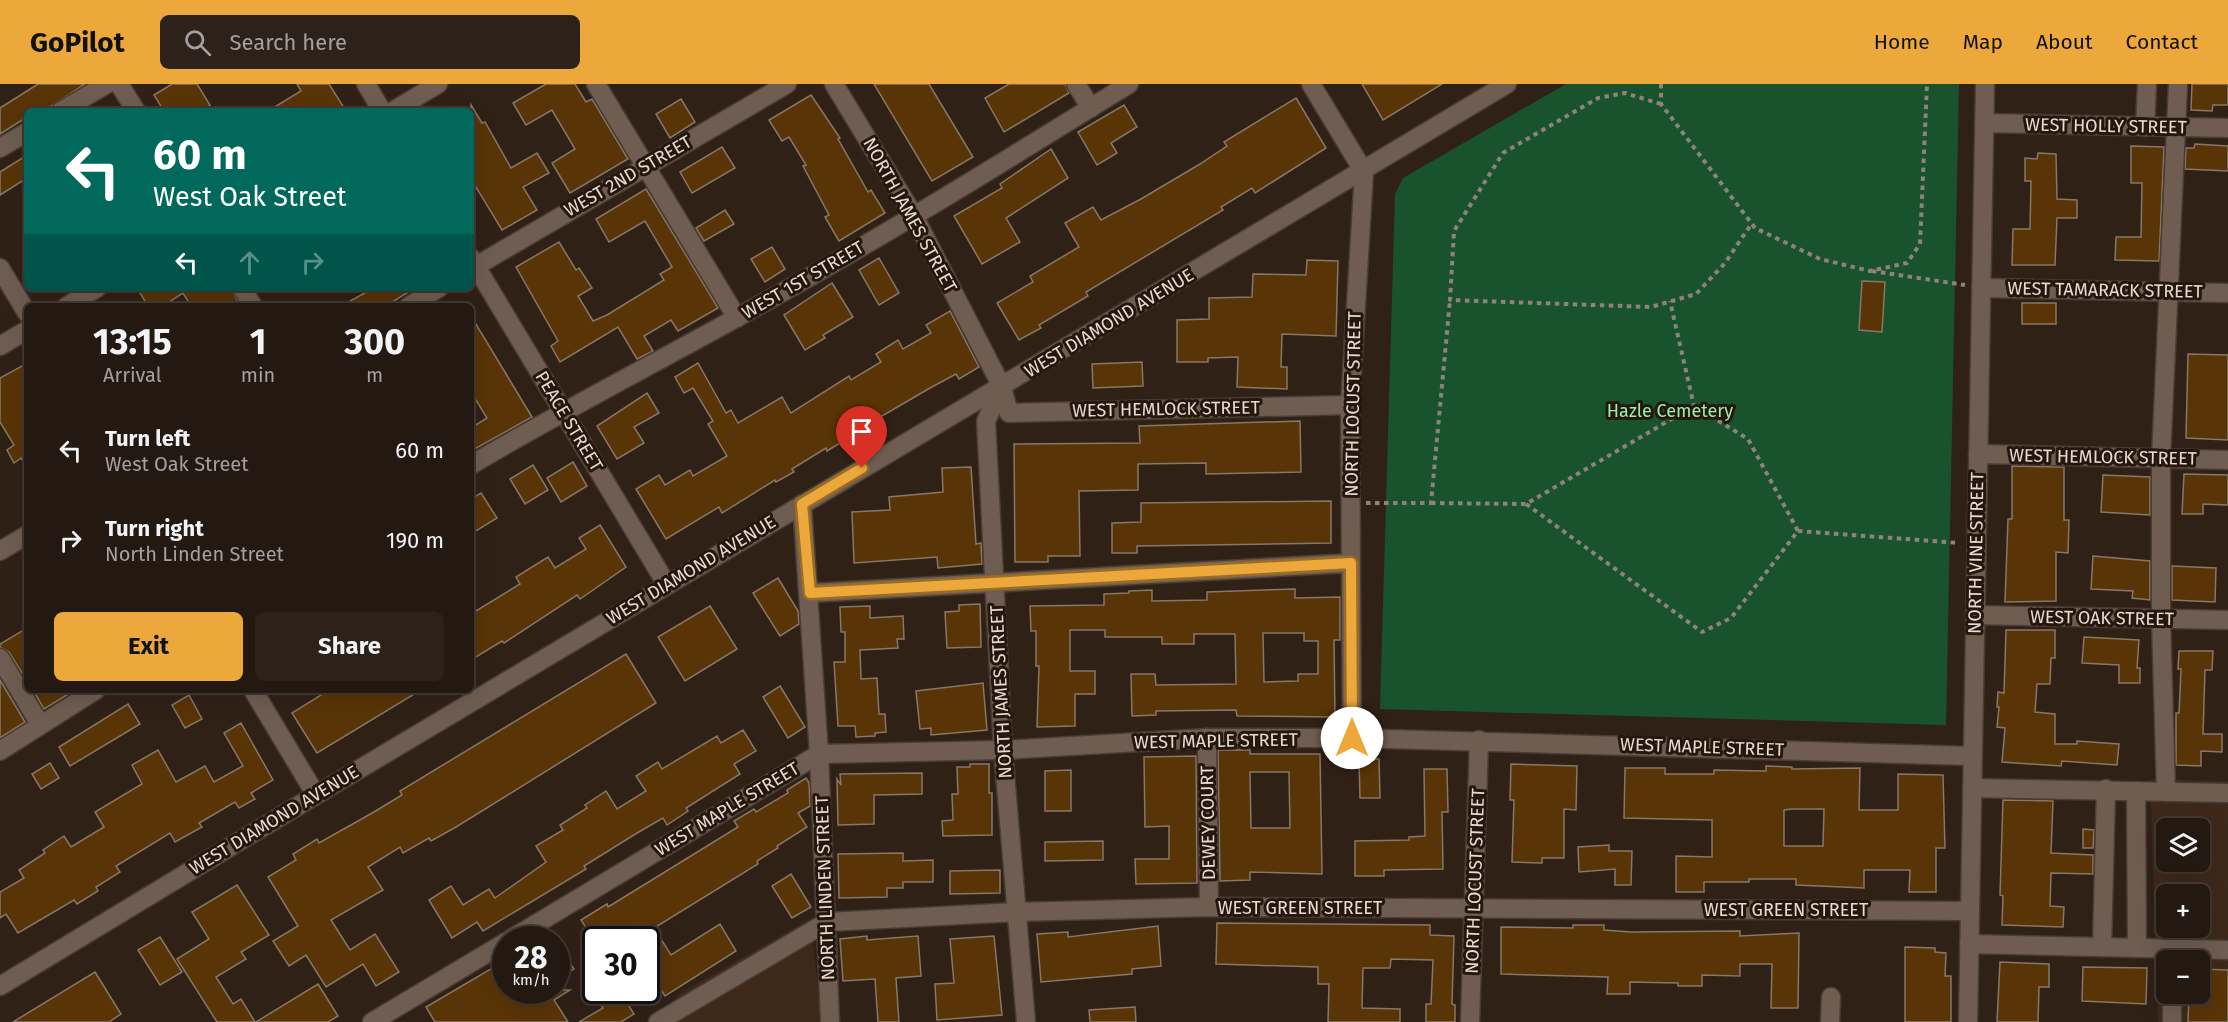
<!DOCTYPE html>
<meta charset="utf-8">
<style>
body{margin:0;font-family:"Fira Sans",sans-serif;background:#2c221a;color:#f1f3f6;height:100vh;display:flex;flex-direction:column;font-size:22px;white-space:nowrap}
*{box-sizing:border-box;margin:0}
p{font-size:20px;color:#a3a09f}
.icon{flex:none;width:33px;height:33px;fill:none;stroke:currentColor;stroke-width:2;stroke-linecap:round;stroke-linejoin:round}
.map{position:relative;flex:1;overflow:hidden}
.details{position:absolute;left:24px;top:219px;width:450px;height:390px;display:flex;flex-direction:column;background:#241911;border-radius:9px;box-shadow:0 6px 24px #0002,0 0 0 2px #413831}
.details>*{flex:none}
.hud{position:absolute;left:24px;top:24px;width:450px;height:183px;border-radius:9px;box-shadow:0 6px 24px #0002,0 0 0 2px #413831;background:#00695c;color:#fff;overflow:hidden}
.controls{position:absolute;left:2156px;top:734px;display:grid;gap:12px}
.controls a{display:grid;place-items:center;width:54px;height:54px;border-radius:9px;background:#241911;box-shadow:0 6px 24px #0002,0 0 0 2px #413831;font-size:30px}
.speed{position:absolute;left:492px;top:842px;display:flex;gap:12px;font-size:30px;font-weight:700;text-align:center}
.speed>*{display:grid;place-content:center;width:78px;height:78px;border-radius:50%;background:#241911;box-shadow:0 6px 24px #0002,0 0 0 2px #413831;line-height:1}
.speed small{font-size:15px;font-weight:400}
.speed .limit{border:3px solid #111;border-radius:9px;background:#fff;color:#111}
.pin{position:absolute;display:grid;place-items:center;width:51px;height:51px;color:#fff;margin:-62px -26px;border-radius:50% 50% 50% 0;rotate:-45deg;box-shadow:0 0 6px #0007}
.pin .icon{rotate:45deg}
.me{position:absolute;width:66px;margin:-33px;rotate:0deg;stroke-linejoin:round;filter:drop-shadow(0 0 4px #0008)}
.turn{display:flex;align-items:center;gap:21px;height:126px;padding:0 30px;font-size:27px}
.turn .icon{width:78px;height:78px;stroke-width:2.5}
.turn b{display:block;font-size:42px;line-height:51px}
.lanes{display:flex;align-items:center;height:57px;padding:0 30px;background:#0003;justify-content:center;gap:30px;direction:ltr}
.lanes .off{opacity:.35}
.eta{display:flex;justify-content:space-evenly;align-items:center;height:102px;text-align:center}
.eta b{font-size:36px;font-weight:700;line-height:42px}
.button{display:flex;gap:12px;margin-top:auto;padding:12px 30px}
.button a{flex:1;height:69px;border-radius:9px;background:#eda83b;color:#111;font-size:24px;font-weight:700;line-height:69px;text-align:center}
.button a+a{background:#2c221a;color:#f1f3f6}
ul{padding:0;list-style:none}
li{display:flex;align-items:center;gap:18px;height:90px;padding:0 30px}
li div{flex:1}
li b{display:block;font-size:22px}
li em{font-style:normal}
header{display:flex;align-items:center;gap:36px;box-sizing:border-box;height:84px;padding:0 30px;background:#eda83b;color:#111}
header strong{font-size:28px}
nav{display:flex;gap:33px;margin-inline-start:auto;font-size:21px}
.search{width:420px;height:54px;background:#2c221a;display:flex;align-items:center;gap:15px;box-sizing:border-box;padding:0 21px;border-radius:9px;color:#a3a09f;font-size:22px}
.map>svg:first-child{display:block}
</style>
<header>
<strong>GoPilot</strong>
<div class="search"><svg class="icon" aria-label="search" viewBox="0 0 24 24"><circle cx="10" cy="10" r="6"/><path d="M15 15l6 6"/></svg>Search here</div>
<nav><a>Home</a><a>Map</a><a>About</a><a>Contact</a></nav>
</header>
<div class="map">
<svg width="2228" height="938" viewBox="0 0 2228 938">
<rect width="100%" height="100%" fill="#302117"/>
<g fill="#3e281a" fill-rule="evenodd">
<path d="M2150,695L2228,697V938H2158ZM2166,744H2199V777H2166ZM2166,810H2199V843H2166ZM2166,876H2199V909H2166Z"/>
<polygon points="810,835 822,938 655,938 679,910"/>
</g>
<polygon fill="#19532d" points="1566,0 1959,0 1946,641 1380,625 1395,110 1403,94"/>
<g fill="#593407" stroke="#867767" stroke-width="1.5" fill-rule="evenodd">
<polygon points="38,0 85,0 44,27 27,27 27,33 0,50 0,24"/>
<polygon points="172,0 197,0 210,21 201,27 164,27 154,11"/>
<polygon points="297,0 329,0 346,27 268,27 301,7"/>
<polygon points="546,0 575,0 586,18 592,15 628,75 570,109 552,79 575,65 552,26 526,41 513,19"/>
<polygon points="874,0 929,0 973,73 932,97"/>
<polygon points="1009,0 1065,0 1069,9 1004,48 985,14"/>
<polygon points="1362,0 1442,0 1383,36"/>
<polygon points="2192,0 2228,0 2228,21 2213,21 2212,27 2191,26"/>
<polygon points="811,11 840,54 838,55 868,108 871,106 885,129 839,157 825,133 829,131 803,82 806,81 789,53 782,57 769,36"/>
<polygon points="1296,14 1326,64 1255,109 1252,104 1221,123 1223,126 1086,208 1088,212 1039,241 1041,244 1019,256 997,219 1033,198 1030,192 1079,163 1065,139 1093,123 1101,136 1141,115 1200,80 1227,62 1224,58"/>
<polygon points="681,15 695,38 670,54 656,30"/>
<polygon points="471,21 482,39 485,38 511,84 537,69 549,89 523,103 537,126 502,146 476,103 471,106"/>
<polygon points="1124,21 1137,43 1111,59 1117,69 1097,81 1078,48"/>
<polygon points="2195,60 2228,62 2228,87 2185,85 2186,64 2194,64"/>
<polygon points="2131,62 2164,63 2159,177 2115,176 2116,153 2141,153 2142,99 2131,99"/>
<polygon points="722,63 735,84 692,109 680,88"/>
<polygon points="1051,65 1068,94 1006,134 1020,158 982,180 954,132 1002,104 1000,100"/>
<polygon points="2038,69 2056,70 2057,115 2077,116 2077,134 2057,134 2055,181 2012,181 2013,145 2030,145 2031,97 2025,97 2025,74 2037,75"/>
<polygon points="27,71 27,94 0,111 0,88"/>
<polygon points="646,105 718,224 678,247 671,236 644,252 653,267 637,275 618,243 560,278 551,262 558,257 516,183 559,158 576,186 579,184 592,204 578,212 593,237 607,231 664,196 660,190 672,183 645,137 609,158 596,135"/>
<polygon points="725,126 734,140 704,157 696,144"/>
<polygon points="772,163 785,185 765,198 751,175"/>
<polygon points="879,174 899,209 879,221 859,186"/>
<polygon points="1307,176 1338,177 1336,252 1282,250 1281,283 1287,283 1287,305 1237,303 1238,273 1208,274 1208,278 1177,278 1177,236 1209,235 1209,214 1252,213 1253,190 1306,191"/>
<polygon points="1862,197 1885,198 1882,248 1859,246"/>
<polygon points="832,199 853,233 823,251 825,254 805,266 784,231"/>
<polygon points="137,204 231,204 240,222 191,222 183,209 163,222 148,222"/>
<polygon points="374,204 415,204 386,222 341,222"/>
<rect x="2022" y="219" width="34" height="21"/>
<polygon points="950,227 979,283 959,295 956,290 930,304 844,354 845,356 827,367 826,364 792,385 794,388 776,398 775,396 722,429 719,423 666,455 636,405 659,391 665,401 690,386 693,392 727,372 708,340 713,337 693,304 684,309 675,293 698,279 726,329 731,326 738,339 782,313 791,329 849,292 851,296 881,278 876,270 898,256 903,265 931,249 926,241"/>
<polygon points="471,232 532,333 471,367 471,344 487,334 471,308"/>
<polygon points="2188,270 2228,271 2228,356 2186,354"/>
<polygon points="1142,278 1143,302 1093,304 1092,280"/>
<polygon points="22,282 27,291 27,384 21,374 14,379 7,366 14,361 0,338 0,294"/>
<polygon points="647,309 659,329 634,343 644,359 617,375 597,342"/>
<polygon points="1300,337 1301,388 1206,390 1206,379 1138,380 1138,406 1079,407 1080,472 1048,472 1048,478 1015,478 1014,360 1140,359 1139,342"/>
<polygon points="573,378 587,402 561,418 547,394"/>
<polygon points="533,381 548,406 525,420 510,395"/>
<polygon points="2012,382 2064,383 2064,436 2069,436 2068,469 2056,468 2056,517 2005,518 2008,435 2012,435"/>
<polygon points="971,383 976,460 981,459 982,480 938,484 937,473 854,479 852,428 890,426 889,413 943,408 942,384"/>
<polygon points="2184,390 2228,391 2228,421 2203,420 2203,430 2182,430"/>
<polygon points="2103,391 2150,393 2150,431 2101,428"/>
<polygon points="481,409 497,434 471,450 471,415"/>
<polygon points="1331,417 1331,459 1137,462 1137,469 1112,469 1112,439 1141,438 1141,419"/>
<polygon points="600,441 626,483 580,515 577,511 504,559 502,557 471,576 471,530 520,500 516,493 548,473 555,484 586,465 579,454"/>
<polygon points="2093,472 2150,477 2150,516 2132,514 2133,507 2091,505"/>
<polygon points="2172,482 2216,484 2215,518 2172,516"/>
<polygon points="778,494 798,527 799,540 780,552 753,509"/>
<path d="M1295,505V514L1340,513V556H1334L1335,633L1237,632L1236,626L1156,627V631L1132,632L1131,590H1155L1156,601L1236,600L1235,550H1194V560H1162V553H1105V546H1070V587H1095V610H1075V642L1037,643L1039,582H1036V547H1031L1030,522L1104,521V510L1129,509V507L1152,506V517L1207,516V508ZM1263,549H1304V557H1318V590H1298V597L1264,598Z"/>
<polygon points="980,520 981,563 947,564 945,528 959,527 959,521"/>
<polygon points="710,522 737,565 685,597 658,553"/>
<polygon points="870,522 870,534 903,532 904,555 897,555 898,564 860,566 861,595 877,594 879,630 885,630 886,648 875,649 875,652 856,653 855,642 838,642 834,578 845,578 845,548 841,548 840,523"/>
<polygon points="27,544 27,597 9,568 0,563 0,560"/>
<polygon points="2006,546 2055,546 2055,574 2051,574 2050,600 2037,600 2035,628 2055,630 2055,660 2077,660 2077,657 2119,660 2117,681 2062,677 2061,682 2002,678 2005,644 1997,643 1999,623 1997,623 1998,608 2004,609"/>
<polygon points="2084,553 2139,556 2137,584 2140,584 2140,599 2119,599 2119,581 2082,579"/>
<polygon points="2179,567 2213,567 2212,586 2205,586 2203,650 2222,650 2222,668 2201,667 2201,682 2176,681 2176,629 2179,629 2181,585 2178,585"/>
<polygon points="626,570 656,619 456,743 431,757 429,754 403,769 400,763 368,783 383,806 331,836 350,866 375,850 399,888 376,902 363,880 326,903 306,871 289,882 273,857 298,842 268,793 296,776 293,770 317,755 319,759 374,728 402,711 400,707"/>
<polygon points="0,596 25,638 0,654"/>
<polygon points="983,599 987,646 931,651 931,644 920,645 916,607"/>
<polygon points="780,602 805,643 788,654 763,613"/>
<polygon points="33,606 75,606 44,625"/>
<polygon points="329,606 421,606 317,669 292,629"/>
<polygon points="189,611 202,635 185,644 172,621"/>
<polygon points="128,620 140,640 70,682 59,663"/>
<polygon points="241,639 273,696 251,709 255,715 239,724 235,718 199,739 202,743 175,758 170,749 116,782 120,788 96,803 98,807 77,820 74,816 18,849 6,830 0,834 0,808 24,794 19,786 45,769 43,766 64,752 71,763 104,743 95,728 142,700 132,681 158,666 176,698 205,682 214,698 243,682 224,649"/>
<polygon points="743,646 756,667 734,680 740,690 686,724 688,727 667,741 663,734 637,749 584,782 586,785 483,847 477,838 452,854 429,816 451,802 463,821 489,805 495,814 546,778 536,762 563,746 560,741 587,724 585,721 606,707 617,725 646,707 636,692 658,678 662,685 717,652 721,659"/>
<path d="M1218,666H1250V670H1320L1322,790L1250,788V796L1220,797ZM1250,688H1289L1290,744H1251Z"/>
<polygon points="1196,672 1197,799 1136,800 1135,775 1169,775 1169,742 1145,743 1144,673"/>
<polygon points="1359,675 1379,675 1380,714 1360,714"/>
<polygon points="50,679 59,694 41,705 32,690"/>
<polygon points="970,680 989,680 989,709 992,709 992,751 943,752 942,737 953,736 952,710 958,710 957,683 970,683"/>
<polygon points="1511,680 1577,682 1576,726 1564,725 1564,774 1542,774 1542,779 1512,778 1514,716 1510,716"/>
<path d="M1766,682L1792,683V685L1860,684L1859,726H1898V690L1943,691L1945,764H1936V808H1909L1910,786H1864V804L1796,801V795H1749V798H1704V808H1676V772L1712,773V736L1624,734L1625,684H1665V690H1714V686L1766,687ZM1792,725H1824L1823,762H1784V726Z"/>
<polygon points="1424,685 1447,685 1448,728 1442,728 1443,785 1384,786 1384,792 1355,792 1355,757 1409,756 1409,753 1425,752"/>
<polygon points="1071,686 1071,727 1045,727 1045,687"/>
<polygon points="922,689 922,710 874,711 874,740 838,741 837,695 841,701 840,690"/>
<polygon points="806,694 809,699 810,722 798,729 807,743 777,762 778,764 757,777 758,780 654,844 671,871 720,840 736,867 665,912 646,882 646,855 593,855 581,836 607,820 608,823 738,743 734,737 754,725 756,728 788,709 787,706"/>
<polygon points="2003,716 2053,717 2051,769 2093,771 2093,790 2051,789 2050,822 2064,823 2063,843 2002,841 2003,812 2000,811"/>
<polygon points="2083,745 2094,746 2093,764 2083,764"/>
<polygon points="1103,757 1103,776 1045,777 1045,758"/>
<polygon points="1609,761 1609,767 1632,767 1631,801 1615,801 1615,785 1579,788 1578,763"/>
<polygon points="903,769 903,777 933,776 933,798 903,798 903,804 887,804 887,813 839,814 838,770"/>
<polygon points="1000,786 1000,809 950,810 950,787"/>
<polygon points="791,790 811,823 792,834 772,802"/>
<polygon points="237,801 269,851 241,868 246,875 216,893 233,920 241,915 255,938 217,938 177,875 209,855 192,828"/>
<polygon points="1217,839 1430,841 1430,851 1454,852 1452,920 1455,921 1455,938 1426,938 1426,920 1431,920 1433,876 1391,875 1390,884 1363,884 1362,924 1400,925 1400,938 1328,938 1329,900 1318,900 1318,883 1216,880"/>
<polygon points="1573,841 1604,841 1604,846 1631,848 1740,847 1740,852 1799,849 1798,924 1771,924 1772,880 1740,880 1740,892 1702,891 1702,902 1678,902 1678,899 1630,898 1630,910 1607,910 1608,893 1501,890 1501,843 1573,844"/>
<polygon points="1158,842 1161,882 1132,885 1132,890 1041,898 1037,850 1068,848 1068,853"/>
<polygon points="867,852 867,856 918,852 921,892 896,894 899,938 878,938 875,895 843,897 840,855"/>
<polygon points="994,852 1002,931 937,936 935,900 954,899 950,855"/>
<polygon points="160,853 182,888 160,901 138,866"/>
<polygon points="556,857 574,885 556,895"/>
<polygon points="1905,863 1935,864 1935,868 1946,869 1945,892 1951,892 1951,938 1905,938"/>
<polygon points="506,876 506,906 570,906 554,916 568,938 435,938 426,923"/>
<polygon points="2000,878 2049,880 2049,903 2039,903 2038,938 1997,938"/>
<polygon points="2083,883 2147,884 2146,920 2082,917"/>
<polygon points="2199,885 2228,886 2228,938 2188,938 2189,909 2199,909"/>
<polygon points="95,888 121,930 109,938 13,938"/>
<polygon points="318,900 338,932 328,938 256,938"/>
<polygon points="611,906 619,906 634,930 621,938 579,938 603,924 597,915"/>
<polygon points="1135,923 1136,938 1090,938 1089,926"/>
</g>
<g fill="none" stroke-linecap="round" stroke-linejoin="round">
<defs>
<g id="minor">
<polyline points="119,0 136,27"/>
<polyline points="366,0 382,27"/>
<polyline points="596,0 737,234"/>
<polyline points="834,0 914,132 1002,303 1009,329 1350,321"/>
<polyline points="1076,0 1091,24"/>
<polyline points="1311,0 1364,88 1350,321 1352,654"/>
<polyline points="61,27 107,0"/>
<polyline points="393,27 438,0"/>
<polyline points="1984,39 2228,44"/>
<polyline points="2145,43 2147,0"/>
<polyline points="0,64 27,48"/>
<polyline points="471,174 667,501"/>
<polyline points="0,184 27,229"/>
<polyline points="471,185 787,0"/>
<polyline points="242,204 253,222"/>
<polyline points="1981,204 2228,209"/>
<polyline points="67,222 97,204"/>
<polyline points="409,222 439,204"/>
<polyline points="0,262 27,246"/>
<polyline points="1002,303 986,337 1003,666 1026,938"/>
<polyline points="1978,370 2228,376"/>
<path d="M471,381C558,329 648,283 736,234C870,161 1000,80 1129,0"/>
<polyline points="802,420 819,670 830,938"/>
<polyline points="0,467 27,451"/>
<polyline points="810,509 1351,479"/>
<polyline points="1975,531 2228,536"/>
<polyline points="0,574 40,640"/>
<polyline points="253,606 316,711"/>
<polyline points="1207,654 1209,823"/>
<polyline points="0,667 96,606"/>
<polyline points="1972,704 2228,709"/>
<polyline points="2136,707 2137,864"/>
<polyline points="2166,708 2161,535 2161,374 2178,0"/>
<polyline points="511,855 819,670 1003,666 1207,654 1352,654 1972,672"/>
<polyline points="1969,860 2228,866"/>
<polyline points="2102,863 2106,705"/>
<polyline points="0,902 316,711 1507,0"/>
<polyline points="372,938 506,858"/>
<polyline points="658,938 827,838 1017,828 1209,823 1970,827"/>
<polyline points="1470,938 1479,656"/>
<polyline points="1830,938 1831,913"/>
<polyline points="1968,938 1985,0"/>
<polyline points="2172,938 2172,909"/>
</g>
</defs>
<use href="#minor" stroke="#483c35" stroke-width="21"/>
<g stroke="#8e827a" stroke-width="4" stroke-dasharray="4.5 4.5" stroke-linecap="butt">
<polyline points="1661,0 1661,20 1755,144 1820,175 1870,187 1907,179 1920,160 1927,0"/>
<polyline points="1661,20 1625,9 1598,14 1503,69 1454,147 1450,216 1651,223 1696,210 1725,179 1752,139"/>
<polyline points="1872,187 1965,201"/>
<polyline points="1366,419 1431,419 1450,216"/>
<polyline points="1431,419 1526,420 1694,322 1670,217"/>
<polyline points="1526,420 1702,548 1731,534 1798,447 1748,355 1694,322"/>
<polyline points="1798,447 1959,459"/>
</g>
<use href="#minor" stroke="#6f5d51" stroke-width="18"/>
</g>
<g fill="none" stroke-linecap="round" stroke-linejoin="round">
<defs>
<polyline id="route" points="862,384 802,420 810,509 1351,479 1352,654"/>
</defs>
<use href="#route" stroke="#9a6d26" stroke-width="15"/>
<use href="#route" stroke="#eda83b" stroke-width="10"/>
</g>
<g text-anchor="middle" stroke-width="6" stroke-linejoin="round" paint-order="stroke">
<g font-size="18" fill="#e5dad4" stroke="#26170d">
<text transform="translate(2106 42) rotate(1)" y="6">WEST HOLLY STREET</text>
<text transform="translate(628 92) rotate(-30)" y="6">WEST 2ND STREET</text>
<text transform="translate(910 131) rotate(61)" y="6">NORTH JAMES STREET</text>
<text transform="translate(803 196) rotate(-30)" y="6">WEST 1ST STREET</text>
<text transform="translate(2105 206) rotate(1)" y="6">WEST TAMARACK STREET</text>
<text transform="translate(1109 239) rotate(-31)" y="6">WEST DIAMOND AVENUE</text>
<text transform="translate(1353 320) rotate(-89)" y="6">NORTH LOCUST STREET</text>
<text transform="translate(1166 325) rotate(-1)" y="6">WEST HEMLOCK STREET</text>
<text transform="translate(569 337) rotate(59)" y="6">PEACE STREET</text>
<text transform="translate(2103 373) rotate(1)" y="6">WEST HEMLOCK STREET</text>
<text transform="translate(1976 469) rotate(-89)" y="6">NORTH VINE STREET</text>
<text transform="translate(691 486) rotate(-31)" y="6">WEST DIAMOND AVENUE</text>
<text transform="translate(2102 534) rotate(1)" y="6">WEST OAK STREET</text>
<text transform="translate(1001 608) rotate(-93)" y="6">NORTH JAMES STREET</text>
<text transform="translate(1216 657) rotate(-1)" y="6">WEST MAPLE STREET</text>
<text transform="translate(1702 663) rotate(2)" y="6">WEST MAPLE STREET</text>
<text transform="translate(727 725) rotate(-31)" y="6">WEST MAPLE STREET</text>
<text transform="translate(274 736) rotate(-31)" y="6">WEST DIAMOND AVENUE</text>
<text transform="translate(1208 739) rotate(-91)" y="6">DEWEY COURT</text>
<text transform="translate(1475 797) rotate(-88)" y="6">NORTH LOCUST STREET</text>
<text transform="translate(825 804) rotate(-92)" y="6">NORTH LINDEN STREET</text>
<text x="1300" y="830">WEST GREEN STREET</text>
<text x="1786" y="832">WEST GREEN STREET</text>
</g>
<g font-size="18" fill="#96efad" stroke="#26170d">
<text x="1670" y="333">Hazle Cemetery</text>
</g>
</g>
</svg>
<div class="controls">
<a><svg class="icon" aria-label="layers" viewBox="0 0 24 24"><path d="M12 4l9 5-9 5-9-5zM3 14l9 5 9-5"/></svg></a>
<a>+</a>
<a>−</a>
</div>
<div class="speed"><div>28<small>km/h</small></div><div class="limit">30</div></div>
<div class="pin" style="left:862px;top:384px;background:#d93025"><svg class="icon" aria-label="arrive" viewBox="0 0 24 24"><path d="M6 21V4h12l-3 4 3 4H6"/></svg></div>
<svg class="me" style="left:1352px;top:654px" viewBox="-20 -20 40 40"><circle r="19" fill="#fff"/><path d="M0-13L10 11 0 6-10 11z" fill="#eda83b"/></svg>
<div class="hud">
<div class="turn"><svg class="icon" aria-label="left" viewBox="0 0 24 24"><path d="M17 20v-9H6M10 6l-5 5 5 5"/></svg><div><b>60 m</b>West Oak Street</div></div>
<div class="lanes"><svg class="icon" aria-label="left" viewBox="0 0 24 24"><path d="M17 20v-9H6M10 6l-5 5 5 5"/></svg><svg class="icon off" aria-label="ahead" viewBox="0 0 24 24"><path d="M12 20V5M6 11l6-6 6 6"/></svg><svg class="icon off" aria-label="right" viewBox="0 0 24 24"><path d="M7 20v-9h11M14 6l5 5-5 5"/></svg></div>
</div>
<section class="details">
<div class="eta">
<div><b>13:15</b><p>Arrival</p></div>
<div><b>1</b><p>min</p></div>
<div><b>300</b><p>m</p></div>
</div>
<ul>
<li><svg class="icon" aria-label="left" viewBox="0 0 24 24"><path d="M17 20v-9H6M10 6l-5 5 5 5"/></svg><div><b>Turn left</b><p>West Oak Street</p></div><em>60 m</em></li>
<li><svg class="icon" aria-label="right" viewBox="0 0 24 24"><path d="M7 20v-9h11M14 6l5 5-5 5"/></svg><div><b>Turn right</b><p>North Linden Street</p></div><em>190 m</em></li>
</ul>
<div class="button"><a>Exit</a><a>Share</a></div>
</section>
</div>
